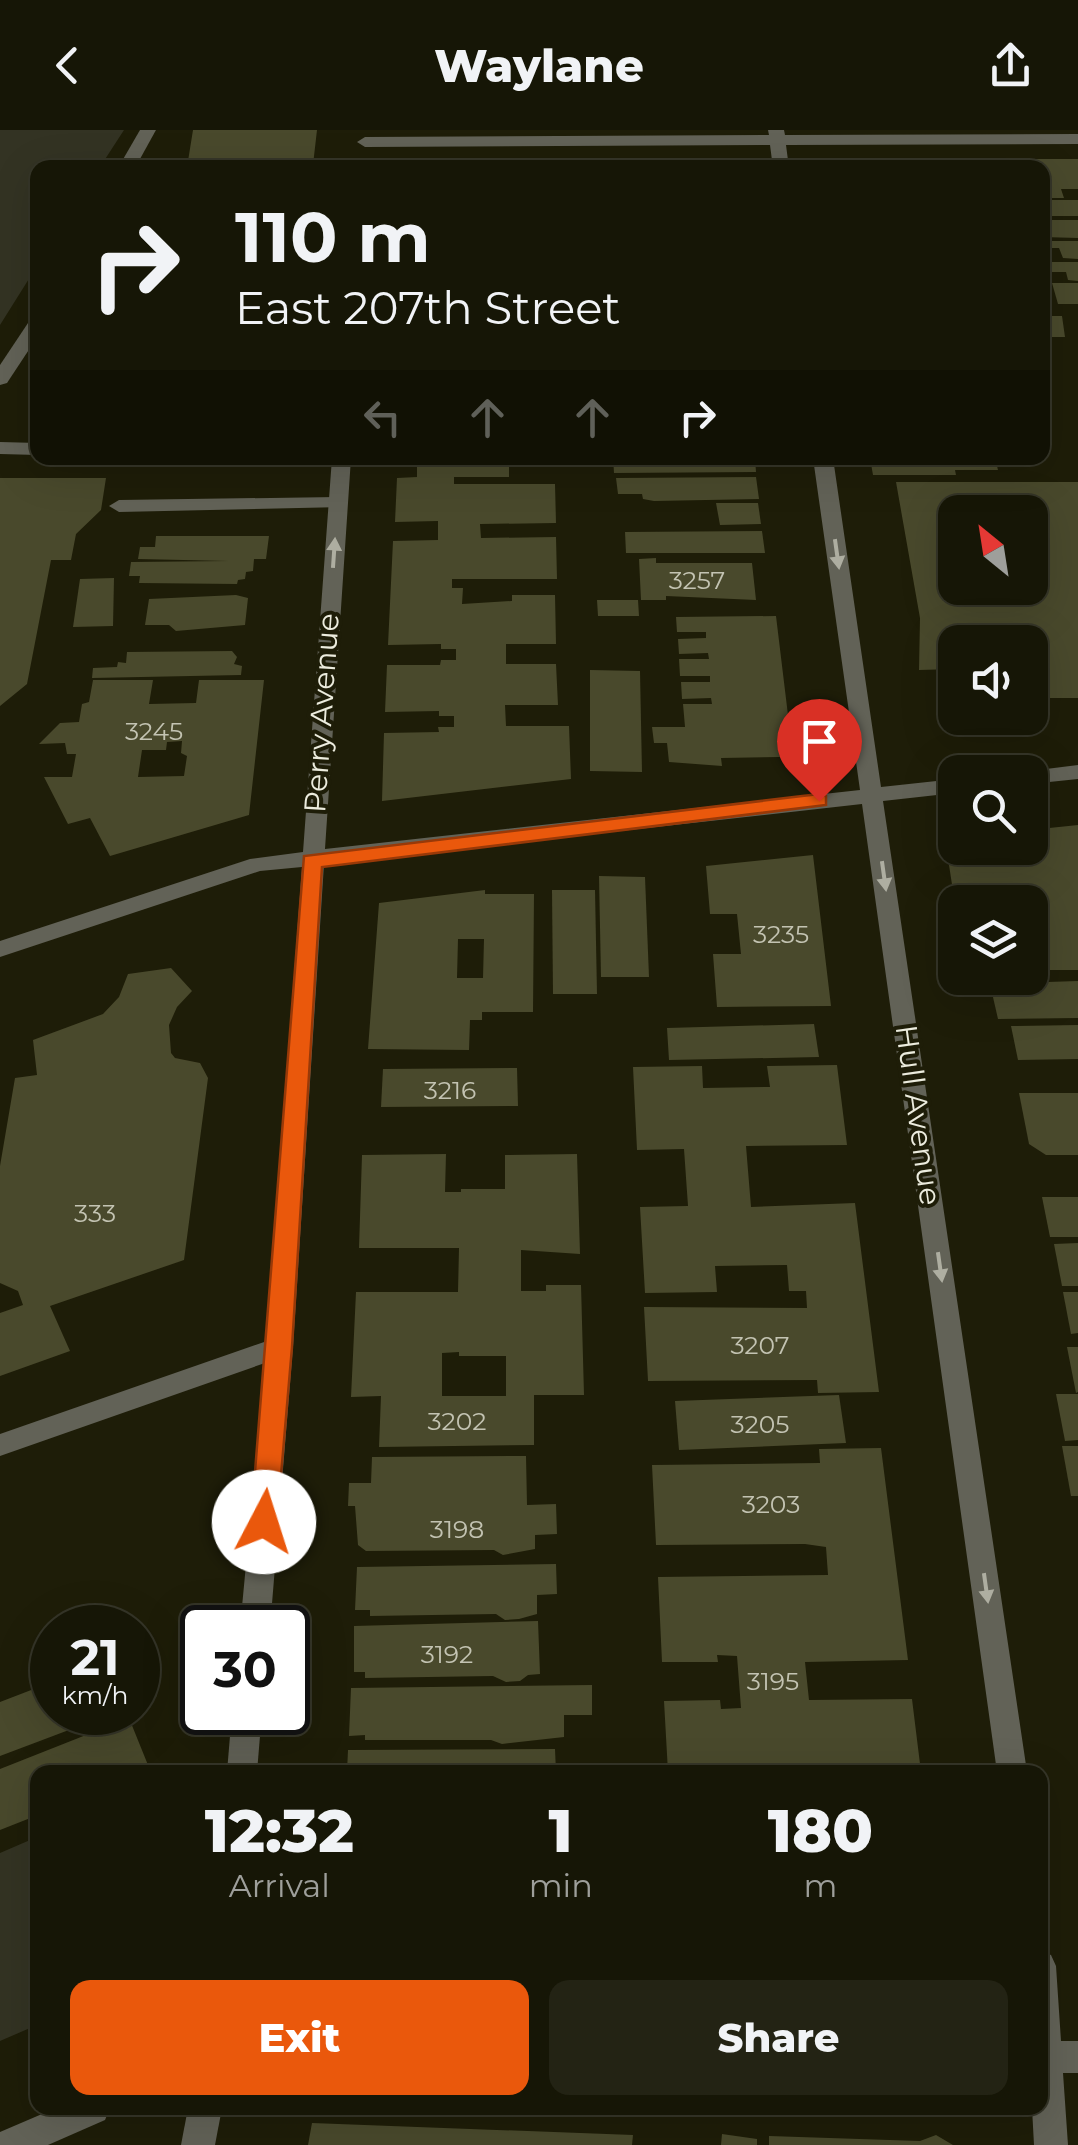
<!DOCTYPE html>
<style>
body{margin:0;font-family:Montserrat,sans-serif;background:#232314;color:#f1f3f6;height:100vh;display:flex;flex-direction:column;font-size:38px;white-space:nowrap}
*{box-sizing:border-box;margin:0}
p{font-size:32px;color:#9e9f9b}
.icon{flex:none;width:55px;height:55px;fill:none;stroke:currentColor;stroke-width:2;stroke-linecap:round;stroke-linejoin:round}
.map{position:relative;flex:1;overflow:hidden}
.drawer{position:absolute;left:30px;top:1635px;width:1018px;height:350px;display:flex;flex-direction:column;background:#161606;border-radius:20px;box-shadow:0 10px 40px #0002,0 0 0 2px #353528}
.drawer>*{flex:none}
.top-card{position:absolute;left:30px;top:30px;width:1020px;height:305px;border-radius:20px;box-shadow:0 10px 40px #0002,0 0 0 2px #353528;background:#161606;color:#f1f3f6;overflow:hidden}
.needle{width:65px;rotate:330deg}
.tools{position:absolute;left:938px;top:365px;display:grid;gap:20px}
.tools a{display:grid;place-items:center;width:110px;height:110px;border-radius:20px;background:#161606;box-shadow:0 10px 40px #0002,0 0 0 2px #353528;font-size:50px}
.speed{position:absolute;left:30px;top:1475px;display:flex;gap:20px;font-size:50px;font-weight:700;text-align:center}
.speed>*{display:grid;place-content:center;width:130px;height:130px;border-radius:50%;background:#161606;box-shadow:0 10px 40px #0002,0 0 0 2px #353528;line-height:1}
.speed small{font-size:25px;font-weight:400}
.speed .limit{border:5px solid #111;border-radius:15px;background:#fff;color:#111}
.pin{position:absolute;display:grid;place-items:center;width:85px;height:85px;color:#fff;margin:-102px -42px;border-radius:50% 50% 50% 0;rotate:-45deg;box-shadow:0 0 10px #0007}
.pin .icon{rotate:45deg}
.me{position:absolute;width:110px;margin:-55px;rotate:5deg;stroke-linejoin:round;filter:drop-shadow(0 0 8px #0008)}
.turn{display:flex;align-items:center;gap:35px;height:210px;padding:0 40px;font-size:45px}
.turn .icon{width:130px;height:130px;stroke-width:2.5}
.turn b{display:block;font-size:70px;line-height:85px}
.lanes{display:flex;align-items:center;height:95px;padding:0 40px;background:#0003;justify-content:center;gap:50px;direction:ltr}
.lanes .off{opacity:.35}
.eta{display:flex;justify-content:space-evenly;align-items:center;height:170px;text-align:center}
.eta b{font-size:60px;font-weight:800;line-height:70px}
.button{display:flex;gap:20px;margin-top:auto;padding:20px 40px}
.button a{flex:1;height:115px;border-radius:20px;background:#ea580c;color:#fff;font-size:40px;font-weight:800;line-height:115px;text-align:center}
.button a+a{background:#232314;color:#f1f3f6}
header{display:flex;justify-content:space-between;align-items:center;height:130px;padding:0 40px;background:#161606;font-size:45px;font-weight:800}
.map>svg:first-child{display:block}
</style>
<header><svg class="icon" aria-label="back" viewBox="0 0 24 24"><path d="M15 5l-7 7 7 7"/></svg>Waylane<svg class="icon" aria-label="share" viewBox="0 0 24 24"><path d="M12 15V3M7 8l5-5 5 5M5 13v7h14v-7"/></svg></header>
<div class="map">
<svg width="1078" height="2015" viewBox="0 0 1078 2015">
<rect width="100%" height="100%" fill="#1e1d08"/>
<g fill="#333323">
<polygon points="0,0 124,0 100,37 38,38 37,136 0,195"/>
<polygon points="37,1707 37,1895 0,1911 0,1723"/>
</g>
<g fill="#49492c" fill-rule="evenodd">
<polygon points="193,0 317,0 313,35 225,38 226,31 188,31"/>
<polygon points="986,29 988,38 826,38 825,30"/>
<polygon points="1004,29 1078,29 1078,59 1061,59 1064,68 1042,68 1042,38 1006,38"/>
<polygon points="555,31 555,38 411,38 411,32"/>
<polygon points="572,31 732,31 733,38 572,38"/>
<polygon points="1046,70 1078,70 1078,86 1050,86"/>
<polygon points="1042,90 1078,90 1078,108 1042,107"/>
<polygon points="1042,111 1078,111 1078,129 1063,128 1059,118 1044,118"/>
<polygon points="1042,132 1078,132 1078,151 1068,150 1066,142 1044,142"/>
<polygon points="1052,153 1078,153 1078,174 1058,174"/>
<polygon points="1042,186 1062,186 1065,207 1042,207"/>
<polygon points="417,328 496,328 496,335 509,335 509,347 454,347 454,354 555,354 556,393 480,394 481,408 556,407 557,449 452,449 452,458 463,458 462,474 512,471 512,465 555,465 556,514 506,514 506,534 556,534 558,575 505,575 506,596 569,596 571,649 382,671 384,603 439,602 438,597 454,597 454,586 439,586 439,581 385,582 387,535 440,535 441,530 456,530 456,519 441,519 441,514 388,515 393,411 438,410 438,391 395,392 397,348 417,347"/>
<polygon points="613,328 755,328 756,342 614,343"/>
<polygon points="870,328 995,328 998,340 955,340 956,345 873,345"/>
<polygon points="756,347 759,369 654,371 643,369 642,364 618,364 616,348"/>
<polygon points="0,348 106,348 101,380 76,404 71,430 51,430 27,554 0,576"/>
<path d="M896,352H1078V568H1030V512H955V539L919,540L920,488ZM955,382H1030V458H955Z"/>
<polygon points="716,373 758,373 761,394 720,395"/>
<polygon points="762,401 765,423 626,423 625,402"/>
<polygon points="156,406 269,406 266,429 254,429 253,441 246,442 245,449 238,450 237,454 139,453 140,446 129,446 131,432 228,431 138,429 140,417 155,417"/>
<polygon points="656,428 656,433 752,433 756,470 666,466 666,470 641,470 639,429"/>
<polygon points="114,448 113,496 73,497 80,449"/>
<polygon points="236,465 248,468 245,495 176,501 169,495 145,495 149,469"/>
<polygon points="597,470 638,470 639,486 598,486"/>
<polygon points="776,486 791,610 777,610 780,627 721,628 722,636 669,632 667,613 654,613 652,597 685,597 683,574 712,574 711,568 682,569 681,552 710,552 710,546 680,546 679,529 709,529 708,523 679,524 678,509 706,508 706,502 677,502 676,487"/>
<polygon points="232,521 237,527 234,534 242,536 241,545 92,548 93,538 117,537 118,532 126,533 127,522"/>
<polygon points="590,540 640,541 642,642 590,641"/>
<path d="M93,550H153L149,574L196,573L199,550H264L249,685L110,726L90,688L68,694L44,647H72L76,624H67L65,613L39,614L60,593L79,592L82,574L89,572ZM182,611L181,623L187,626L184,646L138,647L142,620H166L167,612Z"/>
<polygon points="1078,695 1078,840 1030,840 1032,795 1026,761 953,761 945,709 955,708 955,718 1030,718 1030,700"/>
<polygon points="813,725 831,876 717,877 713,824 741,824 737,784 710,784 706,736"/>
<polygon points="599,746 645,747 649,847 601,847"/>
<path d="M485,760V764H534L533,882H482V890H470L469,920L368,919L379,773ZM458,809H484L483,848H457Z"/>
<polygon points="552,760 595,760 597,864 553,864"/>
<polygon points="171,838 192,861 177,877 169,895 171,923 175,928 200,933 208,948 184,1130 50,1176 70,1221 0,1246 0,1183 23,1175 18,1161 0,1153 0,1036 15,948 37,945 33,910 103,884 119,867 128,844"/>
<polygon points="1078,851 1078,888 998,889 990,854"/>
<polygon points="814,894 819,927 669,930 667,898"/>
<polygon points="1078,895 1078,929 1018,930 1011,896"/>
<polygon points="837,935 847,1015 746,1016 751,1077 855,1073 879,1262 818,1263 817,1250 648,1251 644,1177 807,1178 806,1161 789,1161 787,1135 715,1136 717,1162 645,1163 640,1077 688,1076 684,1019 637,1020 633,937 702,936 703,958 770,957 767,936"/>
<polygon points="517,938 518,976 381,977 383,939"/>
<polygon points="1019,963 1078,963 1078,1025 1046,1025 1029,1014"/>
<path d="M446,1024L445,1062H461V1059H505V1025L577,1024L580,1124L521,1120V1161H546V1155H581L584,1265H534V1315L379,1317L381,1266L351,1267L356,1162H458L459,1118H359L362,1025ZM459,1222V1226H506V1266H442V1223Z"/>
<polygon points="1042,1067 1078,1067 1078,1107 1050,1107"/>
<polygon points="1078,1113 1078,1156 1062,1156 1054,1114"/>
<polygon points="1063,1162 1078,1162 1078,1203 1071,1204"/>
<polygon points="1067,1217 1078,1217 1078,1262 1076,1263"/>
<polygon points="1056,1264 1078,1264 1078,1310 1065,1311"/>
<polygon points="839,1265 846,1313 679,1320 675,1271"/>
<polygon points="1062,1316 1078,1316 1078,1366 1071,1366"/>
<polygon points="881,1318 908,1530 805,1532 809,1570 912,1569 921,1642 668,1642 664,1571 720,1570 721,1579 741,1578 737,1526 717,1525 718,1532 662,1532 658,1447 828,1445 826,1417 805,1414 656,1415 652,1335 820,1333 819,1319"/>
<polygon points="526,1326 527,1375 556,1374 557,1404 535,1405 535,1419 503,1425 494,1420 366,1421 358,1415 355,1376 348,1376 349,1353 371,1353 372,1327"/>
<polygon points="556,1434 557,1464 537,1465 537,1484 519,1489 505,1490 496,1484 370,1486 370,1480 355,1480 357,1437"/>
<polygon points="538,1491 540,1544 528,1545 520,1551 506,1552 493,1546 365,1548 365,1542 354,1542 354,1496"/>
<polygon points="138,1520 157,1566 138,1574"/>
<polygon points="52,1552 52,1582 114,1583 0,1626 0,1572"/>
<polygon points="592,1555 592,1585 564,1585 564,1607 502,1614 491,1610 365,1610 365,1605 349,1606 351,1558"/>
<polygon points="129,1588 150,1640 38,1642 38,1685 0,1700 0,1639"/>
<polygon points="555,1619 556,1642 347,1642 348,1620"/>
<polygon points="312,1993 633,2005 632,2015 308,2015"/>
<polygon points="722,2004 757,2009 757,2015 721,2015"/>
<polygon points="936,2005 953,2015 769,2015 769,2006 920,2011"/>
</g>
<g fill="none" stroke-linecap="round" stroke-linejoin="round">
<polygon fill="#626257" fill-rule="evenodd" points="337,367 347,373 344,377 119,382 109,376 119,370"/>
<g fill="#626257" fill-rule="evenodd">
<polygon points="140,0 156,0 135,38 118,38"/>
<polygon points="768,0 784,0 785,5 1078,4 1078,14 786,15 789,38 773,38 770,15 365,17 357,12 365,7 769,5"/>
<polygon points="38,186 38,206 7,253 0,255 0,235 32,187"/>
<polygon points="0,312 38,313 38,325 0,324"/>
<polygon points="332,328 351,328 325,719 860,660 813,328 833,328 881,657 955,649 955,663 883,671 1027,1642 997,1642 862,674 324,734 293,1217 270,1498 240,1498 265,1233 0,1326 0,1304 267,1211 302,737 260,741 0,827 0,811 250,729 303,722"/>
<polygon points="1078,635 1078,649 1030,654 1030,642 1022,642"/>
<polygon points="232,1582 262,1582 257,1642 227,1642"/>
<polygon points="1040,1821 1051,1825 1056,1836 1061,1911 1078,1911 1078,1943 1063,1943 1068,2015 1034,2015 1032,1978 1040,1978"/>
<polygon points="56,1978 110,1978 105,1990 48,2015 0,2015 0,2002"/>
<polygon points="188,1978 222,1978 215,2015 181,2015"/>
</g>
</g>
<defs><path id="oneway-solid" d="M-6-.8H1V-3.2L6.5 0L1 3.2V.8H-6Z" transform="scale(2.5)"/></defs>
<g fill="#aeaea1">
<use href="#oneway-solid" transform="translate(334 423) rotate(-86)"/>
<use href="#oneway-solid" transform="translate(837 424) rotate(82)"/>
<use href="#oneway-solid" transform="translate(884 746) rotate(82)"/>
<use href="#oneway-solid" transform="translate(940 1137) rotate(82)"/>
<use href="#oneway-solid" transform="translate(986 1458) rotate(82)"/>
</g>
<polygon fill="#ea580c" stroke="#983908" stroke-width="2.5" points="819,664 826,666 826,675 322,737 292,1217 277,1392 273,1400 264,1403 255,1400 251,1392 304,726"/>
<g text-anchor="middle" stroke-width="8" stroke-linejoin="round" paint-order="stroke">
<g font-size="25" fill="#c3c3b2">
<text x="697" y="459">3257</text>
<text x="154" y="610">3245</text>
<text x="781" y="813">3235</text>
<text x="450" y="969">3216</text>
<text x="95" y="1092">333</text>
<text x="760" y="1224">3207</text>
<text x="457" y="1300">3202</text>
<text x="760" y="1303">3205</text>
<text x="771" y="1383">3203</text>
<text x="457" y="1408">3198</text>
<text x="447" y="1533">3192</text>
<text x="773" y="1560">3195</text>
</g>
<g font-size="30" fill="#ececde" stroke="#1e1d08">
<text transform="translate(322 583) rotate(-86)" y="10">Perry Avenue</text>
<text transform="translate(918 985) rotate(82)" y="10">Hull Avenue</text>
</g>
</g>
</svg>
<div class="tools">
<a><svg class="needle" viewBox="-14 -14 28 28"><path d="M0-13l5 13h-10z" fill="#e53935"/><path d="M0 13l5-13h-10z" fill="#9e9f9b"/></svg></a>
<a><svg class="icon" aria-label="sound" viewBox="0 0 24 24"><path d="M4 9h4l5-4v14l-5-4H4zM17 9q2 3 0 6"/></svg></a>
<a><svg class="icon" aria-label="search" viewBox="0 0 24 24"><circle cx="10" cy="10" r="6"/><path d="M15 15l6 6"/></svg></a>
<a><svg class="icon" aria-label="layers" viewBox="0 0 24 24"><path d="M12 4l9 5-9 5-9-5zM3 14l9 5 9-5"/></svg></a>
</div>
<div class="speed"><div>21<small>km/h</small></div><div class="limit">30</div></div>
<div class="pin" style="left:819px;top:671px;background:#d93025"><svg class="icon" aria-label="arrive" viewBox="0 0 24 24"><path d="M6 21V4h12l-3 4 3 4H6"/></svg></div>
<svg class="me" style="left:264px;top:1392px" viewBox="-20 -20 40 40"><circle r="19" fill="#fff"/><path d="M0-13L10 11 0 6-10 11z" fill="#ea580c"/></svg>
<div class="top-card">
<div class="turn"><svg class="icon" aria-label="right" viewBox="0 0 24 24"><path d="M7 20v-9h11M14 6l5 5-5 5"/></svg><div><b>110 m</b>East 207th Street</div></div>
<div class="lanes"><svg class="icon off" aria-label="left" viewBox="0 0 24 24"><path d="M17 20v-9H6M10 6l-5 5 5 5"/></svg><svg class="icon off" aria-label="ahead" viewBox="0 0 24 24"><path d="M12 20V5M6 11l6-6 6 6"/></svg><svg class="icon off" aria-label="ahead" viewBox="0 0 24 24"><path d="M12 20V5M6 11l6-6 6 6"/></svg><svg class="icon" aria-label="right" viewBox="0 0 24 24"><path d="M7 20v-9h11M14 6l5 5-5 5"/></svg></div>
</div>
<section class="drawer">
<div class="eta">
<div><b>12:32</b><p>Arrival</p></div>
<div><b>1</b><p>min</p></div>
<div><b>180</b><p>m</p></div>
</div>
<div class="button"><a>Exit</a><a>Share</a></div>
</section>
</div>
